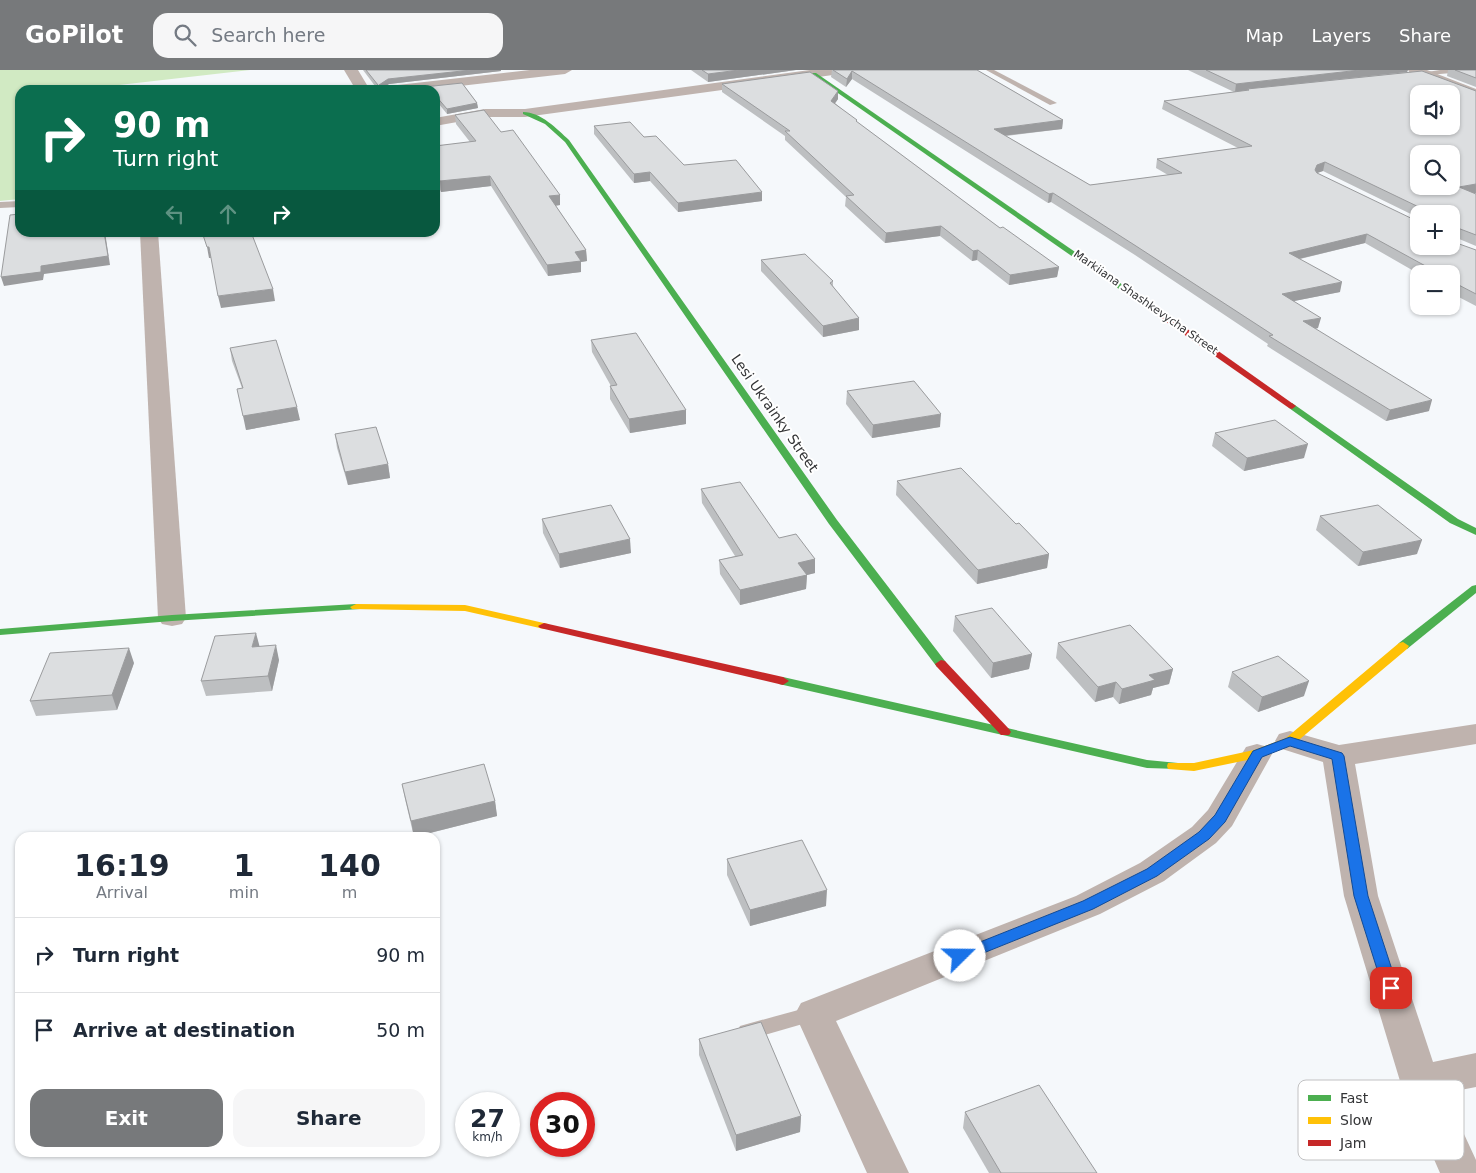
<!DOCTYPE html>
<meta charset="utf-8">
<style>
body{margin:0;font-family:"DejaVu Sans",sans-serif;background:#f6f6f7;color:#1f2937;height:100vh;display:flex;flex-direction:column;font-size:19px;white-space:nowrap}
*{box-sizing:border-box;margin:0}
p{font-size:16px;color:#747a83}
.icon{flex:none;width:28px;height:28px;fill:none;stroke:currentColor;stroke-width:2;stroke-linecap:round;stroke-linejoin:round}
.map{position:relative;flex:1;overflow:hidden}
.details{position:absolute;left:15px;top:762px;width:425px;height:325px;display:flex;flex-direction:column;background:#fff;border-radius:15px;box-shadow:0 1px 4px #0004}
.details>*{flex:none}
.top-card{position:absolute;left:15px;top:15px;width:425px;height:152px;border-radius:15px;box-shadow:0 1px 4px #0004;background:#0b6e4f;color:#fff;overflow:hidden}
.buttons{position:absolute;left:1410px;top:15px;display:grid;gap:10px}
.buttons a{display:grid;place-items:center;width:50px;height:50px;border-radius:10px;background:#fff;box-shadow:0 1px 4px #0004;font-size:25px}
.speed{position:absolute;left:455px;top:1022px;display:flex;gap:10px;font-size:25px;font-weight:700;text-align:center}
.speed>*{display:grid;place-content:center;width:65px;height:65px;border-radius:50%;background:#fff;box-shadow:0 1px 4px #0004;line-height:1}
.speed small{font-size:12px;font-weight:400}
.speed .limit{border:8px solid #d22;background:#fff;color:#111}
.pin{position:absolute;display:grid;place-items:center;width:42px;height:42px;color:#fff;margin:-21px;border-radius:10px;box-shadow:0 2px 8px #0006}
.me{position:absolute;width:55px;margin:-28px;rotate:68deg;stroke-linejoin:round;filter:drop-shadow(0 0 4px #0008)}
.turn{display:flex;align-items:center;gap:18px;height:105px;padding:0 15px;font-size:22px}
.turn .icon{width:65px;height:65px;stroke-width:2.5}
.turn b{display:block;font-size:35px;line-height:42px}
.lanes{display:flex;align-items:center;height:48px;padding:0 15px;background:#0003;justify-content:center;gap:25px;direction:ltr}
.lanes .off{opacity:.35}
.eta{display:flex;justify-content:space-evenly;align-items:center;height:85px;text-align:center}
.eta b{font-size:30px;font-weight:800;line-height:35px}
.cta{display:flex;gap:10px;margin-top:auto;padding:10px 15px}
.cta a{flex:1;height:58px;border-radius:15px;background:#77797b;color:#fff;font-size:20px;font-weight:800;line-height:58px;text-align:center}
.cta a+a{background:#f6f6f7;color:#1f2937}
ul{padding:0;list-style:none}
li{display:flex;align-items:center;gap:15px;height:75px;padding:0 15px;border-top:1px solid #e0e1e3}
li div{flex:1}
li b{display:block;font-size:19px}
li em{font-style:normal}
header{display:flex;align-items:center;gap:30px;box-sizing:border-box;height:70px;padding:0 25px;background:#77797b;color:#fff}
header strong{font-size:24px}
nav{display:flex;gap:28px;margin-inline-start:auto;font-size:18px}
.search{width:350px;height:45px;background:#f6f6f7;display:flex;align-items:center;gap:12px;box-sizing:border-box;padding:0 18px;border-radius:15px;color:#747a83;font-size:19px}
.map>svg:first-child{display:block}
</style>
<header>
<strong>GoPilot</strong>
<div class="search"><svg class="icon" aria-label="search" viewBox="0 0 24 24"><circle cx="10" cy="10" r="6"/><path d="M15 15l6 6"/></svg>Search here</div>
<nav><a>Map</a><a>Layers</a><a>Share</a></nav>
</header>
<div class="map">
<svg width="1476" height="1103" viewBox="0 0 1476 1103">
<rect width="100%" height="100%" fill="#f5f8fb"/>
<polygon fill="#d1eac3" points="0,0 250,0 119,15 120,20 20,20 20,129 0,131"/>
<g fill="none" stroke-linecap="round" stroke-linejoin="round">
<g fill="#bfb3ae" fill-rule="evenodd">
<polygon points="986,0 994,0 1057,33 1050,35"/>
<polygon points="1440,0 1466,0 1463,2 1417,6 1414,4"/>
<polygon points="20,131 20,137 0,138 0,132"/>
<polygon points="813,936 820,939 822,944 820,949 747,970 740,968 737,962 740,956 747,954"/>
</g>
<g fill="#bfb3ae" fill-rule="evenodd">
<polygon points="344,0 358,0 370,20 356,20"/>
<polygon points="530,0 572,0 565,4 425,20 382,20 389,16"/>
<polygon points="810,0 847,0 840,4 525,47 485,47 435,56 435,48 485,39 525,39"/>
<polygon points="1408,0 1427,0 1476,19 1476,28 1410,3"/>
<polygon points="140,162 158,162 186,548 182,554 172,556 162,554 158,548"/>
<polygon points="1476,654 1476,674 1355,694 1378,826 1433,992 1476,983 1476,1017 1445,1023 1476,1090 1476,1103 1440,1103 1400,1011 1344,826 1323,692 1279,678 1275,671 1279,664 1290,661 1339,675"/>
<polygon points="1257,674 1268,677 1272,684 1232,756 1216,773 1164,811 1100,844 836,951 909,1103 867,1103 795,944 801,933 1076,826 1140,793 1192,757 1208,740 1246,677"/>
</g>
<g fill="#4caf50" fill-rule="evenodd">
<polygon points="812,3 816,3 1136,224 1129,226 812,5"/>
<path d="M523,42C541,42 557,59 569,70L837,450L945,591L947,594L945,597H937L829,454L565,72L545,54L523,44Z"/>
<polygon points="1292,333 1458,449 1476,458 1476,465 1450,453 1289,338 1288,336"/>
<polygon points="1476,515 1476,523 1407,579 1399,579 1397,576 1399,573 1472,516"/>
<polygon points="356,534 362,537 360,539 172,551 0,565 0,559 172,545"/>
<polygon points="783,607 1147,690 1178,693 1179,696 1178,699 1147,698 779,614 777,611"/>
</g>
<g fill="#ffc107" fill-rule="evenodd">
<polygon points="356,534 465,535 548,554 550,556 544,559 465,541 352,539 350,537"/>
<polygon points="1403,572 1409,576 1407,579 1294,674 1257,688 1194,701 1168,699 1167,696 1168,693 1194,693 1254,680 1286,668 1399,573"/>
</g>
<g fill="#c62828" fill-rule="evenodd">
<polygon points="1129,222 1135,222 1296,336 1292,339 1289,338 1129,226"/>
<polygon points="544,553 783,607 789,611 783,615 540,558 538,556"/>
<polygon points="941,590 945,591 1009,659 1011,662 1009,665 1001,665 937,597 935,594"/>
</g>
</g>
<g fill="#bdbfc1">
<polygon points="363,0 501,0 501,1 389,14 384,17 424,17 462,13 477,33 478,38 447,44 435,29 435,20 378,20"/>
<polygon points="691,0 796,0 708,12"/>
<polygon points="832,0 977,0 1063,50 1062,59 1006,66 1090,115 1168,105 1156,98 1157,89 1238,78 1162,39 1164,31 1234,22 1188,0 1408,0 1407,2 1476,21 1476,123 1474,123 1476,124 1476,176 1452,166 1451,168 1451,144 1419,144 1419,148 1323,101 1317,103 1419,176 1476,180 1476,236 1451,223 1451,204 1419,204 1365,173 1300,189 1340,222 1294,231 1318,258 1315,259 1429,341 1386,351 1267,276 1268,274 1135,185 1051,132 1048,133 852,9 846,17 831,7"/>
<polygon points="1448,0 1476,0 1476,17 1447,6"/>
<polygon points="722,14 838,29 835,33 857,52 1000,158 1059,197 1057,207 1009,215 977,190 972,191 940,166 885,173 845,136 846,127 785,70 785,66 722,22"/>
<polygon points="455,45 501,62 560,125 560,135 556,136 586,180 587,191 581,192 581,202 548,206 491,116 441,122 435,109 435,76 470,72 456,54"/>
<polygon points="594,56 644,67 684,95 762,131 678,142 650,111 634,113 594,64"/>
<polygon points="761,190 833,211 833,216 859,260 823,267 761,201"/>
<polygon points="591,270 686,340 686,354 630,363 610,329 610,316 611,316 592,282"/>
<polygon points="230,278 300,350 246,360 242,318 232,291"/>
<polygon points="847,321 940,357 872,368 846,334"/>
<polygon points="1215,363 1304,388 1244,401 1212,376"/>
<polygon points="335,364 388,394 390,408 348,415 337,378"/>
<polygon points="897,411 1016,454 1049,484 1047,498 977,514 896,425"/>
<polygon points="701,419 779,468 815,489 815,503 807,505 806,519 740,535 720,504 719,490 735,486 702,433"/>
<polygon points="1320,446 1417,484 1358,496 1316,460"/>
<polygon points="542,449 631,483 560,498 543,463"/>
<polygon points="955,546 1032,584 1029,599 991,608 953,561"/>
<polygon points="1058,573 1173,599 1169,614 1153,618 1151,625 1119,634 1113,627 1095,632 1056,588"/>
<polygon points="259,576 279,590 272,621 206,626 201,611"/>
<polygon points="134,593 117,640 36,646 30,631"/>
<polygon points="1232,602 1304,626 1258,642 1228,617"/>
<polygon points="402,714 495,731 497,746 414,767 405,729"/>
<polygon points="727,789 826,836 750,856 727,805"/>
<polygon points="699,969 801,1046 800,1062 736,1081 699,985"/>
<polygon points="965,1042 1097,1103 989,1103 963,1058"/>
</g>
<g fill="#9a9b9d">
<polygon points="471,0 501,0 501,1 389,14 381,19 379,15 388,9"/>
<polygon points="739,0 796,0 708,12 708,4"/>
<polygon points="1360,0 1408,0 1407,2 1247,19 1247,21 1235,22 1236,14"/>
<polygon points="852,1 852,9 846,17 847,9"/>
<polygon points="838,21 838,29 831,39 831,31"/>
<polygon points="477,33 478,38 447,44 447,39"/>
<polygon points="1063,50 1062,59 993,67 994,59"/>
<polygon points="1325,92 1323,101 1314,104 1315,100 1317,95"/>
<polygon points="650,102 650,111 634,113 634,104"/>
<polygon points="490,106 491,116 441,122 440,111"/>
<polygon points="1476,114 1476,123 1456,126 1459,117"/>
<polygon points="762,122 762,131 678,142 678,133"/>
<polygon points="1053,123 1051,132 1048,133 1049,124"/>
<polygon points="560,125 560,135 550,136 549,126"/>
<polygon points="941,156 940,166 885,173 886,163"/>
<polygon points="104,162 105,162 110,195 44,204 43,210 4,216 1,207"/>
<polygon points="1367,164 1365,173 1286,192 1289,183"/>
<polygon points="207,177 209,177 211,188 209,188"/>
<polygon points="586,180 587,191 581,192 581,202 548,206 547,195 575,182"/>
<polygon points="978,180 977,190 972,191 973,181"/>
<polygon points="1059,197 1057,207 1009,215 1010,205"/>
<polygon points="1342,212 1340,222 1279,234 1282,224"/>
<polygon points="273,219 275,231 221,238 218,226"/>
<polygon points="859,248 859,260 823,267 823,256"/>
<polygon points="1321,248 1318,258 1300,262 1303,251"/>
<polygon points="1432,330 1429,341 1386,351 1390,340"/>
<polygon points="297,337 300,350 246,360 243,346"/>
<polygon points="686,340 686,354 630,363 629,349"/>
<polygon points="941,344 940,357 872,368 873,355"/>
<polygon points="1308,374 1304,388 1244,401 1247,388"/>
<polygon points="388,394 390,408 348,415 345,402"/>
<polygon points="630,469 631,483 560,498 559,484"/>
<polygon points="1422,470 1417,484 1358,496 1363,482"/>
<polygon points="1049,484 1047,498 977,514 978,500"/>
<polygon points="815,489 815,503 807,505 806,519 740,535 740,520 798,493"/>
<polygon points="256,563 260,578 252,577"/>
<polygon points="276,575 279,590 272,621 268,606"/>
<polygon points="129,578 134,593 117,640 112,625"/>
<polygon points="1032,584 1029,599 991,608 993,593"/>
<polygon points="1173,599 1169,614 1153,618 1151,625 1119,634 1122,619 1149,605"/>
<polygon points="1309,611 1304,626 1258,642 1262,627"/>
<polygon points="1116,612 1113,627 1095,632 1098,617"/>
<polygon points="495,731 497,746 414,767 411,751"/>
<polygon points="827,820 826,836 750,856 750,840"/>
<polygon points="801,1046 800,1062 736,1081 736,1065"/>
</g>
<g fill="#dcdee0" stroke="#9a9b9d" fill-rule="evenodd">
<polygon points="366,0 471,0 388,9 379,15 381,17 424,17 462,13 477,33 447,39 435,25 435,20 382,20"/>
<polygon points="702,0 739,0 708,4"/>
<path d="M833,0H977L1063,50L994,59L1090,115L1182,103L1157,89L1252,76L1164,31L1249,20L1247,19L1422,1L1476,21V114L1459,117L1476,124V165L1455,157L1452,159V165H1451V144H1423V139L1325,92L1317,95L1315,100L1317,103L1419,152V176H1451V171L1476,180V224L1451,211V204H1436L1430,200L1431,199L1367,164L1289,183L1342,212L1282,224L1321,248L1303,251L1432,330L1390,340L1269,266L1273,265L1136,176L1053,123L1049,124L852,1L847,9ZM1419,24H1451V56H1419ZM1419,84H1451V116H1419Z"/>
<polygon points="1206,0 1360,0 1236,14"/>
<polygon points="1455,0 1476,0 1476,8"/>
<polygon points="810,2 838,21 831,31 857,50 856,51 1000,158 1003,157 1059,197 1010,205 978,180 973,181 941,156 886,163 846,126 854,125 785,61 790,61 722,14"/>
<polygon points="484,40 501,62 513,60 560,125 549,126 586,180 575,182 581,191 547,195 490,106 440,111 435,102 435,76 476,71 455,45"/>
<polygon points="630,52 644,67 656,66 684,95 736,90 762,122 678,133 650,102 634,104 594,56"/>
<polygon points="20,144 20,162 104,162 108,186 41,196 41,202 1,207 10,145"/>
<polygon points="202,162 251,162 273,219 218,226 209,177 207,177"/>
<polygon points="805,184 833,211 830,213 859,248 823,256 761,190"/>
<polygon points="636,263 686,340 629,349 610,316 617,315 591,270"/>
<polygon points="276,270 297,337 243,346 237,319 243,318 230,278"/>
<polygon points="914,311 941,344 873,355 847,321"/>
<polygon points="1275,350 1308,374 1247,388 1215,363"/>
<polygon points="376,357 388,394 345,402 335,364"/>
<polygon points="961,398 1016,454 1019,453 1049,484 978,500 897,411"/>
<polygon points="740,412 779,468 796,464 815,489 798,493 807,505 740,520 719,490 743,485 701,419"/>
<polygon points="611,435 630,469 559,484 542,449"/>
<polygon points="1378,435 1422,470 1363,482 1320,446"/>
<polygon points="992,538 1032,584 993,593 955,546"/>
<polygon points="1130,555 1173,599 1149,605 1155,610 1122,619 1116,612 1098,617 1058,573"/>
<polygon points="256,563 252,577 276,575 268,606 201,611 215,566"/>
<polygon points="129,578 112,625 30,631 50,583"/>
<polygon points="1278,586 1309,611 1262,627 1232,602"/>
<polygon points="484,694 495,731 411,751 402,714"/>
<polygon points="802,770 827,820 750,840 727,789"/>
<polygon points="761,952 801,1046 736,1065 699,969"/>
<polygon points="1039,1015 1097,1103 1001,1103 965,1042"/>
</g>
<polygon fill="#1a73e8" stroke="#114b97" points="1290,667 1342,683 1344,686 1368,826 1398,918 1396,923 1391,925 1385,923 1383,918 1354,826 1332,689 1290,676 1262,687 1225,752 1209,769 1157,806 1093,839 966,890 960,892 955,890 953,886 955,882 1083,831 1147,799 1199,762 1215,745 1253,681"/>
<g text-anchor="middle" stroke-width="4" stroke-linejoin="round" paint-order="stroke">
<g font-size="11" fill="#333436" stroke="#fff">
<text transform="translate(1146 232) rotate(35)" y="4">Markiiana Shashkevycha Street</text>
</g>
<g font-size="14" fill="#333436" stroke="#fff">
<text transform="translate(775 343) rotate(55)" y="5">Lesi Ukrainky Street</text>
</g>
</g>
<rect x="1298" y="1010" width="166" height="80" rx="8" fill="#fff" stroke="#c2c2c3" stroke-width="1"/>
<rect x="1308" y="1025" width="23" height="6" fill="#4caf50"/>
<rect x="1308" y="1047" width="23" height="7" fill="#ffc107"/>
<rect x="1308" y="1070" width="23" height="6" fill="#c62828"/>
<g font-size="14" fill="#333436">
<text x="1340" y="1033">Fast</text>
<text x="1340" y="1055">Slow</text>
<text x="1340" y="1078">Jam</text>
</g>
</svg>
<div class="buttons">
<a><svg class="icon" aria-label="sound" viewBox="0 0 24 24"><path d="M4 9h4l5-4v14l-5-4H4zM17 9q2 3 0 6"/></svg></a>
<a><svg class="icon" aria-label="search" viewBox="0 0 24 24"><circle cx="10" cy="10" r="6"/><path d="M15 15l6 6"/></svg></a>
<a>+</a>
<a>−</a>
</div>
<div class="speed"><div>27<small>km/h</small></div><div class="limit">30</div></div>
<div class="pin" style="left:1391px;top:918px;background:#d93025"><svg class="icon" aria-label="arrive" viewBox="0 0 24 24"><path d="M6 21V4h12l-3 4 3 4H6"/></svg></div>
<svg class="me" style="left:960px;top:886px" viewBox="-20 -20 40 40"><circle r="19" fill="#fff"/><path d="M0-13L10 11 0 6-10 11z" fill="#1a73e8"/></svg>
<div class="top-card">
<div class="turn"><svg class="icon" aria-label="right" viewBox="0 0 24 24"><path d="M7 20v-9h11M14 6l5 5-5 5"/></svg><div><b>90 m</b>Turn right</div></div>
<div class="lanes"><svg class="icon off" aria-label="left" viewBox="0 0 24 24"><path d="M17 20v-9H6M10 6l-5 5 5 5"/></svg><svg class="icon off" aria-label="ahead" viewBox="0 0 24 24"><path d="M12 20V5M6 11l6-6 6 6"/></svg><svg class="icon" aria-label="right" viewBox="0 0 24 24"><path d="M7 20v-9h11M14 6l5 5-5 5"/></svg></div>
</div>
<section class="details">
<div class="eta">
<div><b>16:19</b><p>Arrival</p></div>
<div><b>1</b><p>min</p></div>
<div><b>140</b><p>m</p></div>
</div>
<ul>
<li><svg class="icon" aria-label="right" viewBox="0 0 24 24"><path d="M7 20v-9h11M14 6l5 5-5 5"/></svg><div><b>Turn right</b></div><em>90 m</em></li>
<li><svg class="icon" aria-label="arrive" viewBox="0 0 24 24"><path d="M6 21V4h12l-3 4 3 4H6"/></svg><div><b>Arrive at destination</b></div><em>50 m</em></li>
</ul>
<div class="cta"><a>Exit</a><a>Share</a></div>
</section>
</div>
